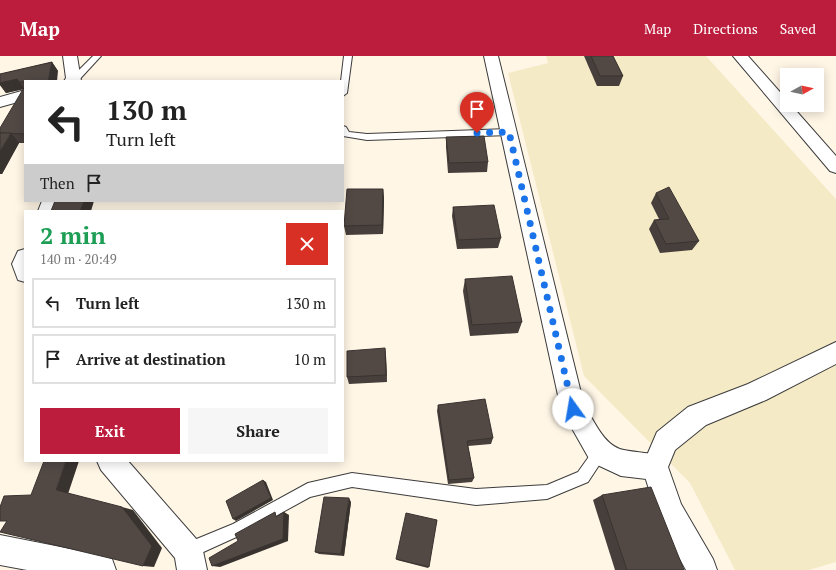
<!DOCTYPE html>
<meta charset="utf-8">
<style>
body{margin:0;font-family:"PT Serif",serif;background:#f6f6f6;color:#222;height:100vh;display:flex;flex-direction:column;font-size:15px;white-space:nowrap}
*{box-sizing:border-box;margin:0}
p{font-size:13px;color:#767676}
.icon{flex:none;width:22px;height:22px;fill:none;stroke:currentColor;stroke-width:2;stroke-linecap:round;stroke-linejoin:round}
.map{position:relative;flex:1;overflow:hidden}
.panel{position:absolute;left:24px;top:154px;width:320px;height:252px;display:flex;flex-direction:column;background:#fff;border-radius:0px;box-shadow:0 2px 10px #0003}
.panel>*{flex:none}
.guide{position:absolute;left:24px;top:24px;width:320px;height:122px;border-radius:0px;box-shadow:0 2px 10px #0003;background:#fff;color:#222;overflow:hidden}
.needle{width:26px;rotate:82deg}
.controls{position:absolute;left:780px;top:12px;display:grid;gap:8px}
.controls a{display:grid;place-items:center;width:44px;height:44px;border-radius:0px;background:#fff;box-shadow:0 2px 10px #0003;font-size:20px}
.pin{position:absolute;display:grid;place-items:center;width:34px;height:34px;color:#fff;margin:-41px -17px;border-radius:50% 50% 50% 0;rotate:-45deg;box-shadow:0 0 4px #0007}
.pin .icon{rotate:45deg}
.me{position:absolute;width:44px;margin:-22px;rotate:347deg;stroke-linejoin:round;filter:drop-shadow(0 0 3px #0008)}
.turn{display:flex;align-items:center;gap:14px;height:84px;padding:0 16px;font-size:18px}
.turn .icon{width:52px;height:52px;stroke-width:2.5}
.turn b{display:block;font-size:28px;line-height:34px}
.then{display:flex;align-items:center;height:38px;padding:0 16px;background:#0003;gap:8px;font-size:15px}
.round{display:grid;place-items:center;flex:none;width:42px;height:42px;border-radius:0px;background:#f6f6f6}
.summary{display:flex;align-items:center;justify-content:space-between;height:68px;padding:0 16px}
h1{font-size:24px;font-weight:700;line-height:30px;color:#1e9e55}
.action{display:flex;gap:8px;margin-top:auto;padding:8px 16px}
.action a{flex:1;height:46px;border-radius:0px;background:#bd1d3c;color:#fff;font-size:16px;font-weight:700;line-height:46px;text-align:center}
.action a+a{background:#f6f6f6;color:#222}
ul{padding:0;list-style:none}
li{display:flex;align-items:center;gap:12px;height:50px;margin:0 8px 6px;padding:0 8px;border:2px solid #e0e0e0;border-radius:0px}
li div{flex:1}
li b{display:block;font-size:15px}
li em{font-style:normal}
header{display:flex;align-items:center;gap:24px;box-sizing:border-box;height:56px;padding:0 20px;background:#bd1d3c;color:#fff}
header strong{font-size:19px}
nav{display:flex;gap:22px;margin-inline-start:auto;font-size:14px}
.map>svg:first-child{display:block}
</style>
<header>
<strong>Map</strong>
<nav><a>Map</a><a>Directions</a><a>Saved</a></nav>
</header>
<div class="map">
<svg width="836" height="514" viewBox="0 0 836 514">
<rect width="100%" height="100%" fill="#fff6e6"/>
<polygon fill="#f5eac6" points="546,0 706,0 836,143 836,506 809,514 735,514 690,427 584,320 508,17 548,7"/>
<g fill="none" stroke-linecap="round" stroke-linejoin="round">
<defs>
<g id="service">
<polygon points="93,0 101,0 78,25 71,25 71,22"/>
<polygon points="344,0 352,0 347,37 343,40 343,25 341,25"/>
<polygon points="343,70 346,71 349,76 367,78 509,73 514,76 509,79 367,84 343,80"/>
<polygon points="600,390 605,392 607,397 588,426 547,443 476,449 352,431 310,441 243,478 188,503 182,501 180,495 182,489 233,468 308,427 352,417 476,433 547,429 578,416 595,392"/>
</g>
<g id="minor">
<polygon points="63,0 77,0 81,25 64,25 66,22"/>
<path d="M484,0H498L584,349C594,364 604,391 624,394C638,397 651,396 664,402L668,411L664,420L655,424L621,420L591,406L561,353Z"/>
<polygon points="25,34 25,44 0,51 0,41"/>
<polygon points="42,145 60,145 56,155 38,155"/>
<polygon points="25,193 25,226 18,224 12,208 18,195"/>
<polygon points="97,405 128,405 198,485 203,495 207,514 177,514 175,502 101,414"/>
<polygon points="0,479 101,499 112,503 116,514 27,514 0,509"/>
</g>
<g id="tertiary">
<polygon points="733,0 748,0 787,44 787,49 791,49 836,100 836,117 830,115"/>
<polygon points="836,286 836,308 766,344 706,369 675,394 668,411 681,448 713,503 717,514 686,514 659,465 642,411 657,376 688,351 748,328"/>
</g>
</defs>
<use href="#service" stroke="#3c3c3c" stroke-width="2"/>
<use href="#minor" stroke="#3c3c3c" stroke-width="2"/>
<use href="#tertiary" stroke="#3c3c3c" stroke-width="2"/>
<use href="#service" fill="#fff" fill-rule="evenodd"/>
<use href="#minor" fill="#fff" fill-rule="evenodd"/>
<use href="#tertiary" fill="#fff" fill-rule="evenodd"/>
</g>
<g fill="#473f3b">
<polygon points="584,0 613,0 623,20 619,30 597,30"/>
<polygon points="52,6 58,15 25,25 25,87 19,87 2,118 0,118 23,33 6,37 0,29 0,18"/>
<polygon points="446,81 488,106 487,116 448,117 446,91"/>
<polygon points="383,133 384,143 383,178 346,179 344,170"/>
<polygon points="656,137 699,185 692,194 660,197 649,173 654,164 659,163 651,147"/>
<polygon points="453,151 501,182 498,192 457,193 452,160"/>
<polygon points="465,223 522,266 518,277 470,280 463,235"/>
<polygon points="385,292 386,300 387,326 349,328 347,321"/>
<polygon points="438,349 493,382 491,388 468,390 474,422 472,426 448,428 437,355"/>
<polygon points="602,439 684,514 615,514 593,444"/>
<polygon points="351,446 344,500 319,498 315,496"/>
<polygon points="437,464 428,512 397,504 396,503"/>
</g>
<g fill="#393330">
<polygon points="52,6 58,15 57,25 48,25"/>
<polygon points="17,23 24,33 6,37 0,29 0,27"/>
<polygon points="11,77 19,87 2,118 0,118 0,95"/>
<polygon points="383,133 384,143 383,178 382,169"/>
<polygon points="84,145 94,145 91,155 80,155"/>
<polygon points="385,292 386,300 387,326 386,319"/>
<polygon points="66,405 79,405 68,438 56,434"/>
<polygon points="263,424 266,426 273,444 236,465 233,463"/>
<polygon points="349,442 351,446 344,500 341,498"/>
<polygon points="122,451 133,454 162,492 154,511 143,510"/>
<polygon points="284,456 289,459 288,485 220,511 212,510"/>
</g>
<g fill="#524945" stroke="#393330">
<polygon points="591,0 613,0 623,20 600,20"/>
<polygon points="52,6 48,25 25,25 25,26 19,26 17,23 0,27 0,18"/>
<polygon points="25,30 25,78 0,77 0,72"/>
<polygon points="0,77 11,77 0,95"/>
<polygon points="484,80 488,106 449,107 446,81"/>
<polygon points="669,131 699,185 666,188 654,164 669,163 656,137"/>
<polygon points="347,133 383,133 382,169 344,170"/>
<polygon points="55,145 84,145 80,155 51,155"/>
<polygon points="494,149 501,182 458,184 453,151"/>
<polygon points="512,220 522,266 472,269 465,223"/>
<polygon points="385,292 386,319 347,321 347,295"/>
<polygon points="485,343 493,382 467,385 474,422 449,424 438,349"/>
<polygon points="44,405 66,405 56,434 122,451 152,490 143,510 0,476 7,465 0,465 0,451 4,440 31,439"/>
<polygon points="263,424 271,442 233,463 226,445"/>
<polygon points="651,431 684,514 627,514 602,439"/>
<polygon points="324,441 349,442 341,498 315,496"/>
<polygon points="275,456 276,461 284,456 283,483 212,510 209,502 238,485 235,478"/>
<polygon points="406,457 437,464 429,511 396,503"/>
</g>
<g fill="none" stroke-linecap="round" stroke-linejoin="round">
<polyline stroke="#1a73e8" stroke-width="7" stroke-dasharray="0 12.6" points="477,77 509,76 573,353"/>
</g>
</svg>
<div class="controls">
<a><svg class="needle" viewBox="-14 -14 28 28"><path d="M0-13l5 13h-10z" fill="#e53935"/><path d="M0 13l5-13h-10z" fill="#767676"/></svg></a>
</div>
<div class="pin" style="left:477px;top:77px;background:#d93025"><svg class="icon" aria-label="arrive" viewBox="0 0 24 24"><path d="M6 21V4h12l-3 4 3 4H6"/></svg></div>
<svg class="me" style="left:573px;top:353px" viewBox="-20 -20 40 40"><circle r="19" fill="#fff"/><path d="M0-13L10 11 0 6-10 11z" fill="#1a73e8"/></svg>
<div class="guide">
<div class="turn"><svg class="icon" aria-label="left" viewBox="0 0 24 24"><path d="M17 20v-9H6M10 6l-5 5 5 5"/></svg><div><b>130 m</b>Turn left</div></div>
<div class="then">Then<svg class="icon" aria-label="arrive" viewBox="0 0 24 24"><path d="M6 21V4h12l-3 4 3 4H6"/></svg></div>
</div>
<section class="panel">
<div class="summary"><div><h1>2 min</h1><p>140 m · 20:49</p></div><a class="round" style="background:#d93025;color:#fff"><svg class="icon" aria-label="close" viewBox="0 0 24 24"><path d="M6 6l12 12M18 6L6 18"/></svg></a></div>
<ul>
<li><svg class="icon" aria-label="left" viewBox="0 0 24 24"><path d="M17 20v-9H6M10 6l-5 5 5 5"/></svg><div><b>Turn left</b></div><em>130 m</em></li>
<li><svg class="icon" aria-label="arrive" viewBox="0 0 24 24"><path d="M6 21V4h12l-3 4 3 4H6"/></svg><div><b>Arrive at destination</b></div><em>10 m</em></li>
</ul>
<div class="action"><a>Exit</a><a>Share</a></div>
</section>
</div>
